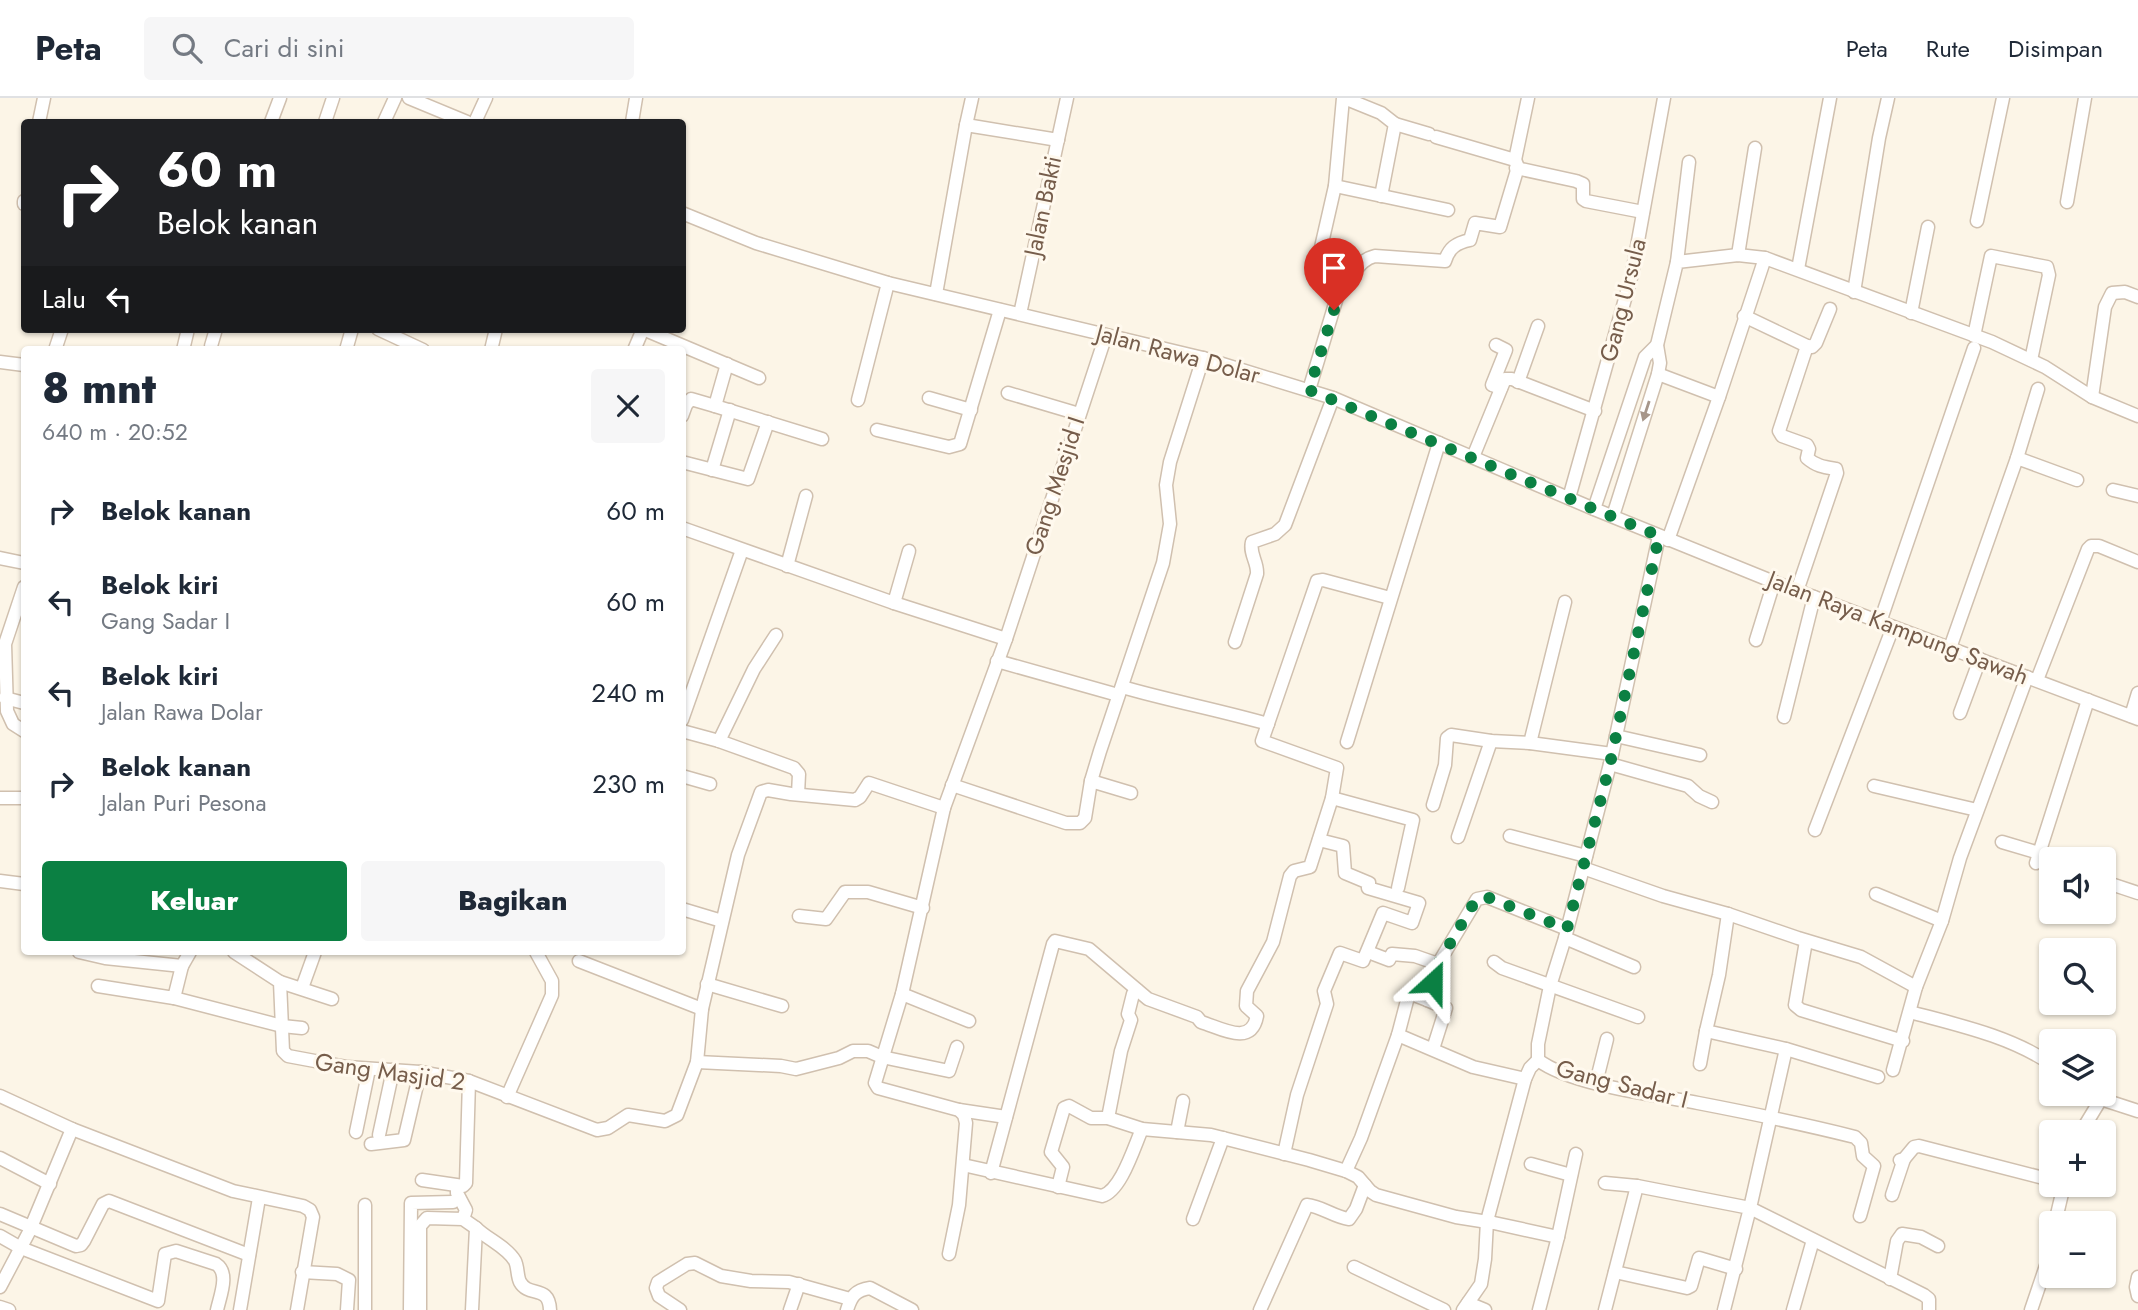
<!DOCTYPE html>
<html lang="id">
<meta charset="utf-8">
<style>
body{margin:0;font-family:Jost,sans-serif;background:#f6f6f7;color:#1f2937;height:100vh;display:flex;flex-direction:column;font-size:26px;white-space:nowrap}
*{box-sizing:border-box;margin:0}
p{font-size:23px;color:#747a83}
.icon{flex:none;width:38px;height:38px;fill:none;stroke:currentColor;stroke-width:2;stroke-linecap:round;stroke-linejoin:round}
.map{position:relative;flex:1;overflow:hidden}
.drawer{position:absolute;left:21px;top:248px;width:665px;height:609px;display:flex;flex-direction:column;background:#fff;border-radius:7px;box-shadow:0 2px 5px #0004}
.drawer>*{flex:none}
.top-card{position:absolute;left:21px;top:21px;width:665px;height:214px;border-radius:7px;box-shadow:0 2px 5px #0004;background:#202124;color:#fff;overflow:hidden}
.tools{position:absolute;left:2039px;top:749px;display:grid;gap:14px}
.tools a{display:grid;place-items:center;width:77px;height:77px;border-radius:7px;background:#fff;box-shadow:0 2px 5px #0004;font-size:35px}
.pin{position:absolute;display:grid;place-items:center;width:60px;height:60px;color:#fff;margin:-72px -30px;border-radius:50% 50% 50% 0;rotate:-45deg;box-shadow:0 0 7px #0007}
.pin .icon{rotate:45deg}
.me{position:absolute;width:77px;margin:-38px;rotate:24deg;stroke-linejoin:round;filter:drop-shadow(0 0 5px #0008)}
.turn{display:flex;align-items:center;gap:24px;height:147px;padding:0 21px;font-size:32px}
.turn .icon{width:91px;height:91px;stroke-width:2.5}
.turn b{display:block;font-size:49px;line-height:60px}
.then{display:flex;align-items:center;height:66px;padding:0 21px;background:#0003;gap:14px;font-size:26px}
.round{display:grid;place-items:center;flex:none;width:74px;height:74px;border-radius:7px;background:#f6f6f7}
.headline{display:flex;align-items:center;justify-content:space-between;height:119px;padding:0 21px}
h1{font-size:42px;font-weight:800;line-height:52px}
.button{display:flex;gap:14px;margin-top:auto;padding:14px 21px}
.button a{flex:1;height:80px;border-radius:7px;background:#0b8043;color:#fff;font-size:28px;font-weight:800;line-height:80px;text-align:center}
.button a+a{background:#f6f6f7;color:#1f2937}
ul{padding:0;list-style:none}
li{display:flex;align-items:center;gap:21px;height:91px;padding:0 21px}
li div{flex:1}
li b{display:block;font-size:26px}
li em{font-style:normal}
header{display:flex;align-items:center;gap:42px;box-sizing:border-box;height:98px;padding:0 35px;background:#fff;border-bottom:2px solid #e0e1e3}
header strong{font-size:33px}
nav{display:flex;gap:38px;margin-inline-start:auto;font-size:24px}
.search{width:490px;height:63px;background:#f6f6f7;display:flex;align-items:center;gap:18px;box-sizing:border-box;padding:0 24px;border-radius:7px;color:#747a83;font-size:26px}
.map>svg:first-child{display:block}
</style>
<header>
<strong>Peta</strong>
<div class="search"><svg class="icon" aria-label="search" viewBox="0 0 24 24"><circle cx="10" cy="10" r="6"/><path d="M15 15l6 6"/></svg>Cari di sini</div>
<nav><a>Peta</a><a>Rute</a><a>Disimpan</a></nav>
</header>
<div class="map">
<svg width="2138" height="1212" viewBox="0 0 2138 1212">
<rect width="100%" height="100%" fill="#fcf5e7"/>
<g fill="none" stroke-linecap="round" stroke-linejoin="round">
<defs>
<g id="minor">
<polyline points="409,0 467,24"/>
<polyline points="1344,0 1381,15 1395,26 1381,98"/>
<polyline points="39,24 44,0"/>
<polyline points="271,24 280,0"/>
<polyline points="325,24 333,0"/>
<polyline points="384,24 395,0"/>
<polyline points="475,24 486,0"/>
<polyline points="632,24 636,0"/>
<polyline points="1395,26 1429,36"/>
<polyline points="966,27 972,0"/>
<polyline points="1515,62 1528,0"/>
<polyline points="1516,70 1576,83 1583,86 1583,101 1586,103 1643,114"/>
<polyline points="1335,88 1448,112"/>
<polyline points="2067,104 2085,0"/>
<polyline points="24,106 24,103"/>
<polyline points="682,115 756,145 888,185 1203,260 1333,300 1594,411 1774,484 2138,621"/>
<polyline points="1977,123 2003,0"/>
<polyline points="1738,157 1755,50"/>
<polyline points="1677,164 1689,64"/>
<polyline points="1798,171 1830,0"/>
<path d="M1341,186C1355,178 1358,162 1375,158L1445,163C1449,150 1456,145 1470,142L1475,125L1500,129L1518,69L1515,62L1436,39"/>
<polyline points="1854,194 1879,40 1888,0"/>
<polyline points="936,196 966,27 1058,42"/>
<polyline points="1911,215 1928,129"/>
<polyline points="1020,216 1067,0"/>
<path d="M1744,218L1807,248L1779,333L1782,338L1807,347L1809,351L1807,360C1816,368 1824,369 1836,371L1837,375L1797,493"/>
<polyline points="378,231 423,252"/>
<polyline points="643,231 759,280"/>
<polyline points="1974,238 1991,158 2047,169 2049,177 2031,262"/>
<polyline points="1496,247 1506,252 1492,287 1501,290"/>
<polyline points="211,248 216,231"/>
<polyline points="1807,248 1812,249 1816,245 1830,211"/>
<polyline points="55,252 62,231"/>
<polyline points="183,252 188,231"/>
<polyline points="346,252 352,231"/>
<polyline points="491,252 496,231"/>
<polyline points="634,252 643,231"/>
<polyline points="0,264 24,267"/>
<polyline points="727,266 715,308 822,341"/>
<polyline points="1658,276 1719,299"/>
<polyline points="1518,284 1538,228"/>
<polyline points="1309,292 1341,186 1321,179 1317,167 1335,88 1343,0"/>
<polyline points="1008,295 1079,316"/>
<polyline points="2092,299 2105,209 2112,195 2125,194 2138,199"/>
<polyline points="929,300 971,312"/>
<polyline points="858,302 888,185"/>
<polyline points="682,318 686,307 691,301 715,308"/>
<polyline points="877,332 949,349 960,346 1000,212"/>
<polyline points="1473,359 1505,281 1512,281 1595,313"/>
<polyline points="2017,360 2077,382"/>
<polyline points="682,364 748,381 768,324"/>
<polyline points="712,372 730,312"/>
<polyline points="2113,392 2138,398"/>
<polyline points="1569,400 1632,176 1664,0"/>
<polyline points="1594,411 1645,259 1657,247"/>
<polyline points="1613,418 1658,276 1660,265 1657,247 1677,164 1738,157 1765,160 1992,244 2045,269 2092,299 2138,318"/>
<polyline points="682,430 894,505 1006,541"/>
<path d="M1659,438L1610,666L1565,840L1550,888L1538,946V962C1571,987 1655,997 1698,1005C1750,1015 1803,1026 1855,1039L1861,1045L1863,1058L1874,1068L1860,1118"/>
<polyline points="1668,442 1719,299 1765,160"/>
<polyline points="0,460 24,465"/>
<polyline points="787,468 806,398"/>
<polyline points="24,489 5,546 7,613 13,626 24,633"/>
<polyline points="894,505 909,453"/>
<polyline points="1880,524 1974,250"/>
<polyline points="1756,542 1774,484"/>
<path d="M1235,544L1257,476C1258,464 1249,456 1252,444L1275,436L1285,427L1333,300"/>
<polyline points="1950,550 2017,360 2038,291"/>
<polyline points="997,563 1118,597"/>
<polyline points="2037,582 2088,451 2091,448 2099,448 2138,464"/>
<path d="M1122,589C1171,603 1219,612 1268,626"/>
<polyline points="5,600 24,605"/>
<polyline points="1960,615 1980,561"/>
<polyline points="2131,618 2138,595"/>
<polyline points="1784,619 1814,499"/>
<polyline points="682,622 742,452"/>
<polyline points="682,633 719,643 794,670 799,676 798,696"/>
<polyline points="1616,638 1700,657"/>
<polyline points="719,643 754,571 776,537"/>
<polyline points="1347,644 1439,345"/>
<polyline points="1530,645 1565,504"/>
<polyline points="1610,666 1688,688 1699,698 1712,704"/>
<polyline points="682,678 710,686"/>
<polyline points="1091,683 1131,695"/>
<polyline points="952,687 1066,725 1080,725 1085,720 1091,683 1100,653 1163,465 1170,426 1166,387 1170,364 1203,260"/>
<polyline points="1874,688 1977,712"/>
<polyline points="0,700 24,700"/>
<polyline points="1332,700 1413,722 1398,790"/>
<polyline points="1433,707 1445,667 1447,640 1451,637 1491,643 1530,645 1612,656"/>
<polyline points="1815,732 1893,529"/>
<polyline points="1510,738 1586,758"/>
<polyline points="1458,739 1491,643"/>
<polyline points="2002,744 2039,755"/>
<polyline points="2036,765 2088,602"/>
<polyline points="1583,770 1663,798 1728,816 1798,840 1861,859 1916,889"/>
<polyline points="0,783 24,786"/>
<polyline points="2105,784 2138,795"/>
<polyline points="1876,796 1942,823"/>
<polyline points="682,811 722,823"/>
<polyline points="1728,816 1719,877 1706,933 1786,951 1878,979"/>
<polyline points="799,818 826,821 845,794 868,794 923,810"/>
<polyline points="1565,840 1634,869"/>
<polyline points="1806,843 1795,907 1801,912 1903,943"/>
<polyline points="79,854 105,860 182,868 190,854"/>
<polyline points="234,854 280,884 283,953 288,958 347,969 420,974 469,983 597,1032 608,1030 628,1017 665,1023 677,1017 697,964 702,911 738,757 761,694 768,692 791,696 855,702 860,699 869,685 944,710"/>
<polyline points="1368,854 1389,862 1392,856 1415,858 1438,866"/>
<polyline points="579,863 702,911"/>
<polyline points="1494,864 1502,870 1638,919"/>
<polyline points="280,884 332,901"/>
<polyline points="707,886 782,908"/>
<polyline points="98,888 174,900 182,868"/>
<polyline points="302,890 315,854"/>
<polyline points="902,896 969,923"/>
<polyline points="174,900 282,928 302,930"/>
<path d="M1910,914C1958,927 2010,938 2051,966"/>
<polyline points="1398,937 1409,895 1427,902"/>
<polyline points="1433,951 1446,910 1427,902 1438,866 1477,801 1487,799 1567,831"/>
<polyline points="1786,951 1750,1110 1924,1197 1929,1201 1929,1212"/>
<polyline points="697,964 781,968 796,971 839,960 853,953 868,953 882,959 949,973 957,949"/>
<polyline points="1700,966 1706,933"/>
<polyline points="1893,972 1916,889 1942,823 1960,760 2027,579"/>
<polyline points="1596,985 1607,941"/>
<polyline points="0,998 72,1031 233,1093 303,1108 310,1112 313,1119 297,1212"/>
<polyline points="507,999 552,897 552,883 536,854"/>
<polyline points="959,1012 1006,1019"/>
<polyline points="1108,1020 1121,953 1131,922 1128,916 1133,896 1137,892"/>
<polyline points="356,1034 369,971"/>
<polyline points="1177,1034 1183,1003"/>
<polyline points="2081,1034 2101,1001 2138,1013"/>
<polyline points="379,1037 393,972"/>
<polyline points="371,1046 404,1042 420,974"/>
<polyline points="1284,1056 1297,997 1327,906 1324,893 1340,855 1363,863 1383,815 1412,825 1419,805 1368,790 1369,785 1345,775 1343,748 1319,742"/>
<polyline points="0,1060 50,1086"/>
<polyline points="1900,1062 1904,1061 1914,1049 1919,1048 2051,1082"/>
<polyline points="1531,1066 1571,1077"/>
<path d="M963,1067L1102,1098C1121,1093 1134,1049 1142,1031"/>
<polyline points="1346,1073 1361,1040 1398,937 1473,969 1525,981"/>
<path d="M991,1075L1053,846L1055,843L1089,851L1148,901L1197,919L1201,924C1221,930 1251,949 1257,918L1246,908L1247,893L1273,844L1290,778L1294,773L1310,769L1332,700L1337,670L1262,643L1317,483L1323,482L1390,500"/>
<polyline points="422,1082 463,1088 466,1085 469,983"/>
<polyline points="1605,1085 1637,1088 1750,1110 1724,1212"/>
<polyline points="457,1088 457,1095 466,1112 463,1121"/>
<polyline points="1058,1089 1063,1069 1051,1054 1064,1010 1069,1008 1091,1020 1108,1020 1142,1031 1211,1037 1309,1062 1346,1073 1358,1079 1370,1093 1376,1097 1456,1119 1494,1125 1558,1139"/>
<polyline points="1892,1097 1904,1061"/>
<polyline points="365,1107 365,1212"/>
<polyline points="0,1116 76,1148 81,1147 84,1143 103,1106 109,1103 249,1157"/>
<polyline points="1193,1121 1223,1040"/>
<polyline points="2055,1125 2064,1087"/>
<path d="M476,1130C487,1141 507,1149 515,1163C518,1169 517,1178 520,1184C529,1200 549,1186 550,1212"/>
<path d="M0,1138L21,1150L158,1203L165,1156L176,1153L216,1166C230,1175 220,1198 217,1212"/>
<polyline points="949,1156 959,1107 966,1025 964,1017 959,1012 878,990 875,985 902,896 944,710 1006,541 1106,237"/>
<polyline points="1354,1169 1444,1212"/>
<polyline points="302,1174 337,1176 349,1182 347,1212"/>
<polyline points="1615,1174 1687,1190 1691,1188 1699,1160 1736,1171"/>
<polyline points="2138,1179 2136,1189 2138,1198"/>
<polyline points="1890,1181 1897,1143 1902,1136 1921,1139 1938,1148"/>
<polyline points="0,1189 29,1134 72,1031"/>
<polyline points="1468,1205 1485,1212"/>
<polyline points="0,1209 9,1212"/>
<polyline points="240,1212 259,1100"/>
<polyline points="410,1212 411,1105 453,1104"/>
<polyline points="420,1212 420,1128 427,1120 463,1121 476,1130 472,1212"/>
<polyline points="680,1212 659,1198 656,1190 658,1184 687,1166 695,1165 721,1178 751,1183 789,1184 850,1201"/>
<polyline points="790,1212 799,1186"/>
<path d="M847,1212C851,1199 855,1192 870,1190L912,1212"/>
<path d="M1260,1212L1307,1107C1321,1108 1334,1119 1349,1121L1356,1111L1365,1087"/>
<polyline points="1463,1212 1481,1186 1485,1161 1487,1123 1525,981 1530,970 1538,962"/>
<polyline points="1539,1212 1558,1139 1576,1056"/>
<polyline points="1605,1212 1637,1088"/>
<polyline points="1793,1212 1813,1142"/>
<polyline points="2031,1212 2051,1153"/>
</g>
</defs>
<use href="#minor" stroke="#d0c0af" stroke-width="15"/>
<use href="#minor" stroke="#fff" stroke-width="12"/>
</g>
<defs><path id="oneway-solid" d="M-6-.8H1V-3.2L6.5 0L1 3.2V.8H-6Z" transform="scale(1.75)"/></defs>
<use fill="#a6968a" href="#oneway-solid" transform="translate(1646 313) rotate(108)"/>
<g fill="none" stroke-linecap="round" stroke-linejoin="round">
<polyline stroke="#0b8043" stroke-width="12" stroke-dasharray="0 21.6" points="1334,212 1309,292 1659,438 1610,666 1567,831 1487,799 1481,799 1474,805 1438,866 1433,884"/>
</g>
<g text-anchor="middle" stroke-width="6" stroke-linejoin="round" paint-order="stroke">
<g font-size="24" fill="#765d4b" stroke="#fff9ee">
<text transform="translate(1043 108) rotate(-78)" y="8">Jalan Bakti</text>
<text transform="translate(1623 202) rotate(-76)" y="8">Gang Ursula</text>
<text transform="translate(1178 256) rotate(15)" y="8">Jalan Rawa Dolar</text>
<text transform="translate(1055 388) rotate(-72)" y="8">Gang Mesjid I</text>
<text transform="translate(1898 530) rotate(21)" y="8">Jalan Raya Kampung Sawah</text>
<text transform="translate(390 974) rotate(8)" y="8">Gang Masjid 2</text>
<text transform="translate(1622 986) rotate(14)" y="8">Gang Sadar I</text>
</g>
</g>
</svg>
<div class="tools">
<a><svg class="icon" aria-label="sound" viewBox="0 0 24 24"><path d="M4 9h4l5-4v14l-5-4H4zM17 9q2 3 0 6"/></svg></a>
<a><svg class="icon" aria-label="search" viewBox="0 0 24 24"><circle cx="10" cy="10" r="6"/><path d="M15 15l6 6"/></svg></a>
<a><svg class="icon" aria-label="layers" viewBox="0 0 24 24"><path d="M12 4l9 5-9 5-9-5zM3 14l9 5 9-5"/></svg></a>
<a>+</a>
<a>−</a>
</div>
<div class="pin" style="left:1334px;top:212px;background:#d93025"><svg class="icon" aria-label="arrive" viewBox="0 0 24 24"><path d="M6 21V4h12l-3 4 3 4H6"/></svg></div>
<svg class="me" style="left:1433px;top:884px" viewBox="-20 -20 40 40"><path d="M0-17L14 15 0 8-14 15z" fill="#0b8043" stroke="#fff" stroke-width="4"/></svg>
<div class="top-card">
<div class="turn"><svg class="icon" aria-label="right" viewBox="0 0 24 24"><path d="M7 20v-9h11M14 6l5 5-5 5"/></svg><div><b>60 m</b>Belok kanan</div></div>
<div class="then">Lalu<svg class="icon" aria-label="left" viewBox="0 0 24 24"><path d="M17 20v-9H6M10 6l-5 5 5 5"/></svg></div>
</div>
<section class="drawer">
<div class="headline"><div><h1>8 mnt</h1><p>640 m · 20:52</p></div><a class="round"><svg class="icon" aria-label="close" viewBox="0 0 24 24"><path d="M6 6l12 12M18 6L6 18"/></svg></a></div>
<ul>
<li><svg class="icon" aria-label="right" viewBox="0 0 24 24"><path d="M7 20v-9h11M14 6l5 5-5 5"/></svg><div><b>Belok kanan</b></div><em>60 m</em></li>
<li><svg class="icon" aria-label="left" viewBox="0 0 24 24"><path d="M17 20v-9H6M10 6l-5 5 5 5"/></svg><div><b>Belok kiri</b><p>Gang Sadar I</p></div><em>60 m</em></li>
<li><svg class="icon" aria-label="left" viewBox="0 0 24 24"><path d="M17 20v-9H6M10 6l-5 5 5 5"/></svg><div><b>Belok kiri</b><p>Jalan Rawa Dolar</p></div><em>240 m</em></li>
<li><svg class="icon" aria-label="right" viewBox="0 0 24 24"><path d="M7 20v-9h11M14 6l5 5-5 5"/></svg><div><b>Belok kanan</b><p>Jalan Puri Pesona</p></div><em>230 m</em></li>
</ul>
<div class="button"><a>Keluar</a><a>Bagikan</a></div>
</section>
</div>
